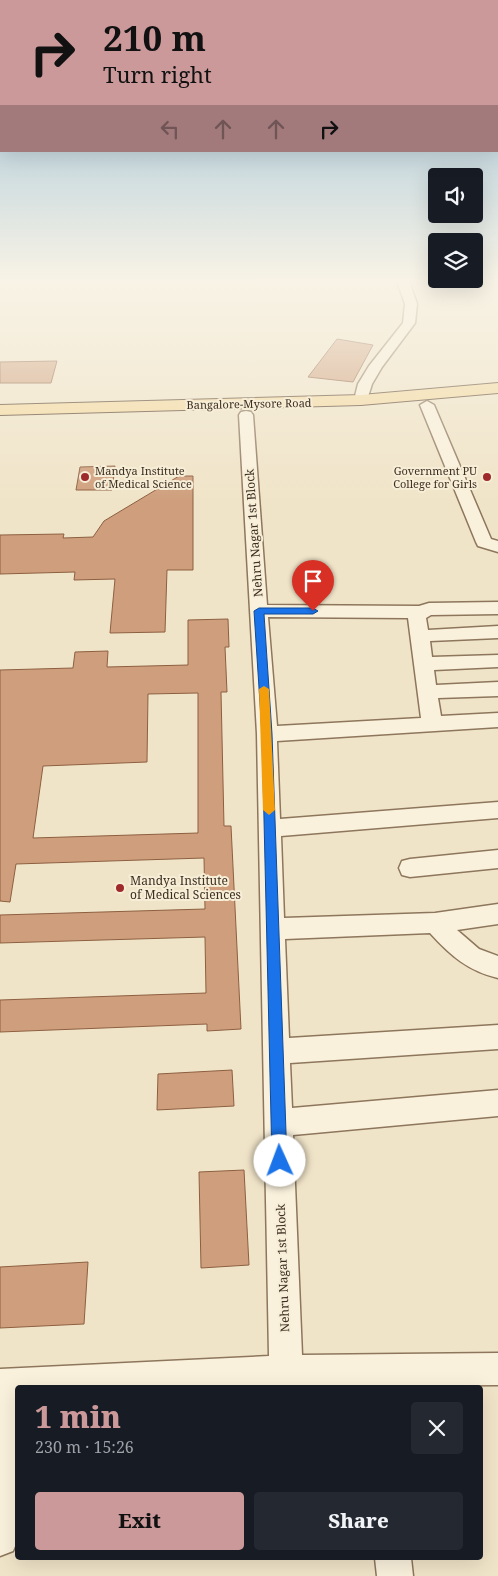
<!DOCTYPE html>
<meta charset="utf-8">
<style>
body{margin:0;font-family:"Noto Serif",serif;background:#242831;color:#f1f3f6;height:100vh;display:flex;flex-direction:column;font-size:19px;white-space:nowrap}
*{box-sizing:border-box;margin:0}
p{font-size:16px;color:#9ea1a6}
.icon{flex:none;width:28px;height:28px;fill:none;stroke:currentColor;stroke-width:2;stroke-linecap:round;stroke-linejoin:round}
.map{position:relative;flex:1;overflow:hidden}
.drawer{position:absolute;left:15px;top:1385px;width:468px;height:175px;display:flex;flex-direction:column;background:#171b24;border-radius:5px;box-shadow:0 5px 20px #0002}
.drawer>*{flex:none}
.hud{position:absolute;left:0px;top:0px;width:499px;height:152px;box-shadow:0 5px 20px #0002;background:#cc999b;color:#111;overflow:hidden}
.tools{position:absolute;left:428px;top:168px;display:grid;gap:10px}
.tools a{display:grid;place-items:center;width:55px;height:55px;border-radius:5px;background:#171b24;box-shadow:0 5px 20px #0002;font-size:25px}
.pin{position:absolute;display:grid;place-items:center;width:42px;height:42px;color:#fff;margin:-51px -21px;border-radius:50% 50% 50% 0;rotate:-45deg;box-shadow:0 0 5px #0007}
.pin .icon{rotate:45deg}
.me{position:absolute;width:55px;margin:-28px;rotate:358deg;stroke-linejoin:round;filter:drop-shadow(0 0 4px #0008)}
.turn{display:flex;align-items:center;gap:18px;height:105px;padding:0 20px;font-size:22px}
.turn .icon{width:65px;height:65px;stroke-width:2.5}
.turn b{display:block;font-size:35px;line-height:42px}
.lanes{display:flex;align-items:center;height:48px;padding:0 20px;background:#0003;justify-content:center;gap:25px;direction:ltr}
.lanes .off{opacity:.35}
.round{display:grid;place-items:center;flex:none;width:52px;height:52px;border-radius:5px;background:#242831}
.summary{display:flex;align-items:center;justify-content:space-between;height:85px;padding:0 20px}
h1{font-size:30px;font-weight:800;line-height:38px;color:#cc999b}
.button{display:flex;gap:10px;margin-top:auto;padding:10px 20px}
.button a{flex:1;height:58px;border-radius:5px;background:#cc999b;color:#111;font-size:20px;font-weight:800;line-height:58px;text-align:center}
.button a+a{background:#242831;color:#f1f3f6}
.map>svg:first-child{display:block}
</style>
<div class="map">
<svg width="498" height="1576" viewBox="0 0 498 1576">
<rect width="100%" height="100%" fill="#f0e4c8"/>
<g fill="#cf9f7d" stroke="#8d5f41" fill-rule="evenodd">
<polygon points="337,339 373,345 353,382 308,377"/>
<polygon points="57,361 51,383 0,383 0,362"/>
<polygon points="115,466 112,490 76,490 80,467"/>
<polygon points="179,476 193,476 193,570 167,570 165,632 110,633 115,579 74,580 75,572 0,574 0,535 64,534 63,538 93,537 104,521"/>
<path d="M228,619L229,647H225L227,692H221L224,826H231L241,1029L207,1031V1024L0,1032V1000L206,993L205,937L0,943V915L205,909L204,858L16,864L10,902L0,901V670L73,668L75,652L108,651L107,667L188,665V620ZM198,693V833L33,838L43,766L147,762L148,694Z"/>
<polygon points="232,1070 234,1106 157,1110 158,1074"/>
<polygon points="244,1170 249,1265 201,1268 199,1172"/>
<polygon points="88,1262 84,1324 0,1328 0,1267"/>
</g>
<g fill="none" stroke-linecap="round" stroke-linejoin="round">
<defs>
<g id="minor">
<polygon points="397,281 409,281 417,304 415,323 382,367 372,384 366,403 356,403 354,400 358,384 369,366 403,323 405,304"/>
<polygon points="427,401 434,405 491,539 498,541 498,552 478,546 476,542 420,405"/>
<path d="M246,411L251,412L253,415L267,605L419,606L429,603L498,602V614L431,615L426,618L428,630L498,626V638L430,641L432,657L498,655V667L434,670L436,685L498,682V696L438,698L441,716L498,713V727L277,741L280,819L498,802V818L281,836L284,918L435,913L498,904V924L457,930L479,949L498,956V978C468,971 450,955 430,933L285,939L289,1038L498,1025V1049L290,1063L292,1108L498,1090V1116L293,1135L302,1355L498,1353V1385L18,1388V1539L13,1551L0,1556V1369L269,1356L257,734L239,415L241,412ZM268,617L408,618L421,718L277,726Z"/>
<polygon points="498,850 498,868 410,877 402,875 399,868 402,861 410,859"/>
<polygon points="375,1558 411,1558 413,1576 377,1576"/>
</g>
<polygon id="major" points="498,383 498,393 361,405 0,415 0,405 361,395"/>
</defs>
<use href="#minor" stroke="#8d765c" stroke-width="3"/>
<use href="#major" stroke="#5b4430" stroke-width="2"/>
<use href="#minor" fill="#faf1dc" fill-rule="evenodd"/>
<use href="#major" fill="#f3d9a0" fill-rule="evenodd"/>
</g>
<linearGradient id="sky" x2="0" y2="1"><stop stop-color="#8fbad6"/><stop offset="0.56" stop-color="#f8f3e6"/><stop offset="1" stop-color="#f8f3e6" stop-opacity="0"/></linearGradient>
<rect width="498" height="501" fill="url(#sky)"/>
<polygon fill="#1a73e8" stroke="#114b97" points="259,608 313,608 318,611 313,614 264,614 272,734 287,1161 285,1167 280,1169 274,1167 272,1161 262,734 254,611"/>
<polygon fill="#f59e0b" points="264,686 269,689 275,810 269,815 263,810 259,689"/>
<g fill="#9e2a2b" stroke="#f7eed8" stroke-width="2">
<circle cx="85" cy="477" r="5"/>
<circle cx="487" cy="477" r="5"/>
<circle cx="120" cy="888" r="5"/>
</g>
<g text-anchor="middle" stroke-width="4" stroke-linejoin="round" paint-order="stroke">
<g font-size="11" fill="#3d2e20" stroke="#f7eed8">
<text transform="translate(249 404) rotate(-1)" y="4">Bangalore-Mysore Road</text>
</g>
<g font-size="11" fill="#3d2e20" stroke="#f7eed8" text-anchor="start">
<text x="95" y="475">Mandya Institute<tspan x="95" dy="13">of Medical Science</tspan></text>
<text x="477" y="475" text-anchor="end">Government PU<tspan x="477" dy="13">College for Girls</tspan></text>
</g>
<g font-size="12" fill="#3d2e20" stroke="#f7eed8">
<text transform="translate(254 533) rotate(-94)" y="4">Nehru Nagar 1st Block</text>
<text transform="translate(283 1268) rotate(-92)" y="4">Nehru Nagar 1st Block</text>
</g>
<g font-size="12" fill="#3d2e20" stroke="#f7eed8" text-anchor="start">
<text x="130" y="885">Mandya Institute<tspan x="130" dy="14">of Medical Sciences</tspan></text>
</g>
</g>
</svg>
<div class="tools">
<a><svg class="icon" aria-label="sound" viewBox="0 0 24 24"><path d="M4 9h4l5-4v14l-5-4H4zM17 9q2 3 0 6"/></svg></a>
<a><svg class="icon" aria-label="layers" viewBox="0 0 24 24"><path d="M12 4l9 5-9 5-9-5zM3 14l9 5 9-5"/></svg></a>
</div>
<div class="pin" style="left:313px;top:611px;background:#d93025"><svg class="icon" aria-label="arrive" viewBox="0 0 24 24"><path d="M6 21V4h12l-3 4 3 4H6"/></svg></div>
<svg class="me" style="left:280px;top:1161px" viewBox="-20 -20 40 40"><circle r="19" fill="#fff"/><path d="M0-13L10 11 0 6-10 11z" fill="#1a73e8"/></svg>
<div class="hud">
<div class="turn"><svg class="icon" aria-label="right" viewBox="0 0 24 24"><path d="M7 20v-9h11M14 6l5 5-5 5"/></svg><div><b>210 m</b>Turn right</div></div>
<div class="lanes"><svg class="icon off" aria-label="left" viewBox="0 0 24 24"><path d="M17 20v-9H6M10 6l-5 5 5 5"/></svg><svg class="icon off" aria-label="ahead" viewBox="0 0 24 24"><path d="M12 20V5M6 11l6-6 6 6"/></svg><svg class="icon off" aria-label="ahead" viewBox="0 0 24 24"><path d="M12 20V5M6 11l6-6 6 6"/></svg><svg class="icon" aria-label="right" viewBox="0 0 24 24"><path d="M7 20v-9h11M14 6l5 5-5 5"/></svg></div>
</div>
<section class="drawer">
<div class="summary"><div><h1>1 min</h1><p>230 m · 15:26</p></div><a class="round"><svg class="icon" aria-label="close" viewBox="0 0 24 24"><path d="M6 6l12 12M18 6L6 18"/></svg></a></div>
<div class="button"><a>Exit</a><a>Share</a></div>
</section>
</div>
